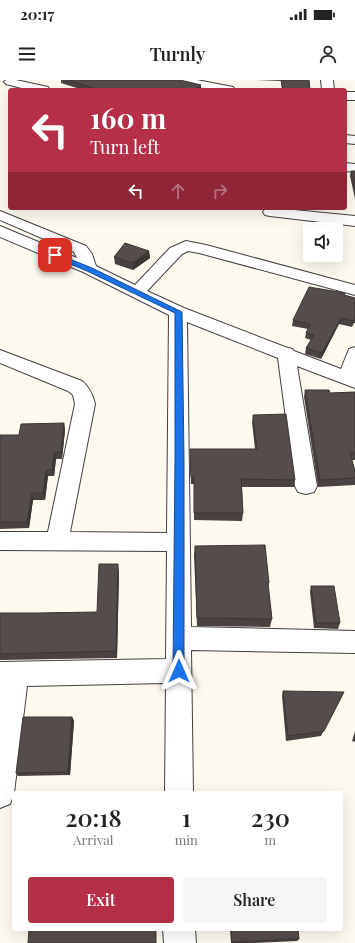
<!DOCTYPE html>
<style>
body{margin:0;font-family:"Playfair Display",serif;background:#f6f6f6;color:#222;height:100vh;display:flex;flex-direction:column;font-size:15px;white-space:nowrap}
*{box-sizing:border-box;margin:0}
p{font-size:13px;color:#767676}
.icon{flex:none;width:22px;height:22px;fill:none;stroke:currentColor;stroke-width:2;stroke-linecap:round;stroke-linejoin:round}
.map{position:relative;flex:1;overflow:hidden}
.drawer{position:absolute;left:12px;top:711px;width:331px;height:140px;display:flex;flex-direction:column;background:#fff;border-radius:4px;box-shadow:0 4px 16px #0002}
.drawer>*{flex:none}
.hud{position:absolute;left:8px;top:8px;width:339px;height:122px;border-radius:4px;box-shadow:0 4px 16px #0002;background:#b42f47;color:#fff;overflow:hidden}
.fabs{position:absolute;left:303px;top:142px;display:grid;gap:8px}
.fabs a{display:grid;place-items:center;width:40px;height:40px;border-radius:4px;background:#fff;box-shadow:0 4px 16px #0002;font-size:20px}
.pin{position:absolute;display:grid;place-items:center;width:34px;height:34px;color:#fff;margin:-17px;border-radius:8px;box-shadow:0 2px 6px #0006}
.me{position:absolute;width:44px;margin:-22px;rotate:0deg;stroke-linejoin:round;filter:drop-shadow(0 0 3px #0008)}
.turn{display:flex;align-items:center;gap:14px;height:84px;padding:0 16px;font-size:18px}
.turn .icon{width:52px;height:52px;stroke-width:2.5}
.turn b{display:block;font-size:28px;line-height:34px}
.lanes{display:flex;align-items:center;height:38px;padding:0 16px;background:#0003;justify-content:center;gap:20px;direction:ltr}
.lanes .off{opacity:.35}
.eta{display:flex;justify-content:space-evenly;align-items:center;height:68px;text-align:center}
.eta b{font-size:24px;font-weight:600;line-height:28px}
.cta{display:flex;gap:8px;margin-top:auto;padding:8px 16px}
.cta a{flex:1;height:46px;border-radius:4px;background:#b42f47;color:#fff;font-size:16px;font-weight:600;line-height:46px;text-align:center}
.cta a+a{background:#f6f6f6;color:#222}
.status{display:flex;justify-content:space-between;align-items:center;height:28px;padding:0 20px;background:#fff;direction:ltr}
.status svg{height:11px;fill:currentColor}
header{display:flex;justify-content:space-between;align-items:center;height:52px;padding:0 16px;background:#fff;font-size:18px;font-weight:600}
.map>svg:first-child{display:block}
</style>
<div class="status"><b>20:17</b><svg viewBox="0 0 49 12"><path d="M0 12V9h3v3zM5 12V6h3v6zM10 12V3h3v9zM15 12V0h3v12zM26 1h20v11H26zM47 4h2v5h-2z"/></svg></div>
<header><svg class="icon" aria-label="menu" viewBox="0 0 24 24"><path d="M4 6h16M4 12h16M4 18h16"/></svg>Turnly<svg class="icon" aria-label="person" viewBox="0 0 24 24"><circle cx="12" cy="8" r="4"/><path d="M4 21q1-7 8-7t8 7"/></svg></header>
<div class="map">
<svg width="355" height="863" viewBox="0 0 355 863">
<rect width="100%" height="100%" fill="#fef9ef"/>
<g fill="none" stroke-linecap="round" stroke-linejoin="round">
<defs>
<g id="minor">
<polygon points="6,0 16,0 48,7 50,10 29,10 6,4 4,2"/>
<polygon points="174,0 197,0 233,7 235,10 212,10 176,2"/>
<polygon points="321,0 333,0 334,10 322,10"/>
<rect x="345" y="12" width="10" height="8"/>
<polygon points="345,55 355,56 355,64 345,63"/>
<polygon points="345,83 355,84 355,92 345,91"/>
<polygon points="274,128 355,136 355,146 270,136 265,135 263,132 265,129"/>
<path d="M0,131L86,166L92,174L96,186L135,205L170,168L186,161L206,165L355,205V215L199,173L188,171L182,174L147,211L184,228L285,267L292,269L294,271L341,289L349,269L355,267V308L297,286L317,406L314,412L306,414L298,412L295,406L278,278L187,242L191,547L355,551V573L191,570L193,713H165L166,603L27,606L14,713L10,724L0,728V582L166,579L167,471L0,470V452H48L75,324L73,315L68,311L0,283V270L82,301C89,307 93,315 95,324L70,452L167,453L169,235L83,192L0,157V146L77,178L74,172L0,140Z"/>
<polygon points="163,849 195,849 196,863 164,863"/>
</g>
</defs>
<use href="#minor" stroke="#414141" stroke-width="2"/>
<use href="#minor" fill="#fff" fill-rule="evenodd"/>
</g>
<g fill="#494240">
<polygon points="61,0 180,0 201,10 83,10 61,3"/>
<polygon points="256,0 309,0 310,10 282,10 281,1"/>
<polygon points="351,91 355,91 355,119 350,96"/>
<polygon points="149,171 150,178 133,190 115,184 114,177"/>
<polygon points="345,213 345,215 355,218 355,243 354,243 352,247 339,244 321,279 305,274 306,268 311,260 305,258 306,253 308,249 292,246 293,240"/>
<polygon points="305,310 330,313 355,312 355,380 352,380 355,391 355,405 318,407 304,317"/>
<polygon points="253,335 295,400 294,407 242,407 243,433 242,441 194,440 194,404 191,404 190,377 255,369 252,342"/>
<polygon points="64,343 65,350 62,379 56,379 54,396 48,396 45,420 33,420 29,448 0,449 0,355 19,355"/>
<polygon points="195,466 269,503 268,508 272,539 270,547 197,546 194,475"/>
<polygon points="119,492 117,578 0,580 0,533 38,533 97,532"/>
<polygon points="311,506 340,543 338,549 314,548 310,512"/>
<polygon points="283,611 341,617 321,656 286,661 282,616"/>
<polygon points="72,637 74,641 70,695 18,696 16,693"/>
<polygon points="355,651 355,662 352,661"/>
<polygon points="230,849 298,849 299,859 297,861 254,863 231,863"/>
</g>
<g fill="#3c3634">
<polygon points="201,5 201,10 194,10"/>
<polygon points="149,171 150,178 133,190 133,183"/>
<polygon points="341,238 339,244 321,279 322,273"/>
<polygon points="64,343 65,350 62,379 61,372"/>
<polygon points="54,373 56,379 54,396 52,390"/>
<polygon points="46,390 48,396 45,420 43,413"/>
<polygon points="32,413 33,420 29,448 27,442"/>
<polygon points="118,484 119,492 117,578 116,571"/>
<polygon points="72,637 74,641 70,695 68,692"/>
</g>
<g fill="#554d4b" stroke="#3c3634">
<polygon points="68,0 180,0 201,5 194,10 100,10"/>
<polygon points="281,0 309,0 310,10 283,10"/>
<polygon points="216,9 235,10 216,10"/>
<polygon points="351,91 355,91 355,110"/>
<polygon points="125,163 149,171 133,183 114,177"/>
<polygon points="309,207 345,213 344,215 355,218 355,237 353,241 341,238 322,273 306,268 314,255 306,253 310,244 293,240"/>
<polygon points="305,310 329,310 330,313 355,312 355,373 350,373 355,391 355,398 320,400"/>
<polygon points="286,334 295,400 241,399 243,433 194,433 194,397 191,397 190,369 257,369 253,335"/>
<polygon points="64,343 61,372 54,373 52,390 46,390 43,413 32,413 27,442 0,442 0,355 19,355 21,344"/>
<polygon points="265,465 269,503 268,503 272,539 197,538 195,466"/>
<polygon points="99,484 118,484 116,571 0,574 0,533 38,533 97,532"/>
<polygon points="311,506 334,506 340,543 316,543"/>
<polygon points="283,611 344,612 324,651 288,656"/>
<polygon points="23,637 72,637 68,692 16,693"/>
<polygon points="29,849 156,849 156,863 28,863"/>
<polygon points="231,849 298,849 299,859 232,862"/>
</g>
<polygon fill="#1a73e8" stroke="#114b97" points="53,174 57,174 92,188 182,232 184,379 184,591 182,594 179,596 175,594 173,591 175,379 175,233 87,191 53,177"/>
</svg>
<div class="fabs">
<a><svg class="icon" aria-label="sound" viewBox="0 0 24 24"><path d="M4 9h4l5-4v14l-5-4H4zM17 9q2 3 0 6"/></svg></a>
</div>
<div class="pin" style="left:55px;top:175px;background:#d93025"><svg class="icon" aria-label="arrive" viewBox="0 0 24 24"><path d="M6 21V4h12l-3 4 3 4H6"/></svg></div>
<svg class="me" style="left:179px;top:591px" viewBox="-20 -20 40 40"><path d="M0-17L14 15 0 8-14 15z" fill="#1a73e8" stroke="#fff" stroke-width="4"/></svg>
<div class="hud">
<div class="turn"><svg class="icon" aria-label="left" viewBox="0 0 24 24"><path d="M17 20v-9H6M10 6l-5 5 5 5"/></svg><div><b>160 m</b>Turn left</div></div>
<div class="lanes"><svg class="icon" aria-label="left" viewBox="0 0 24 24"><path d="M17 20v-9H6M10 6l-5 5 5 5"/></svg><svg class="icon off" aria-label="ahead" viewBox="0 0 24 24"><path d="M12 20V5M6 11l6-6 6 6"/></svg><svg class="icon off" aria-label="right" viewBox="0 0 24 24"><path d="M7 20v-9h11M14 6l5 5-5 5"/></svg></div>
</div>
<section class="drawer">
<div class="eta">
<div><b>20:18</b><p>Arrival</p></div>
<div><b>1</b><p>min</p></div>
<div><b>230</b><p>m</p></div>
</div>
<div class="cta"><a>Exit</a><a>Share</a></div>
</section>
</div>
